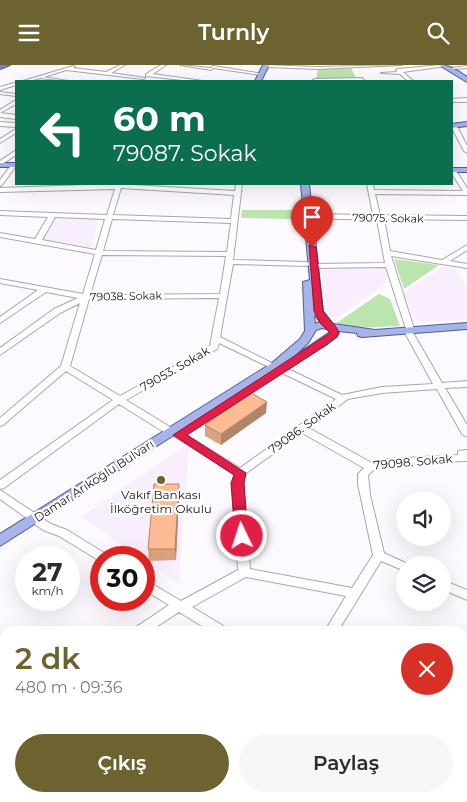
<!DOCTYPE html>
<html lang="tr">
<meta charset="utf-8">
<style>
body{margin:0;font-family:Montserrat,sans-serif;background:#f7f7f7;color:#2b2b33;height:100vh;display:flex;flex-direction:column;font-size:19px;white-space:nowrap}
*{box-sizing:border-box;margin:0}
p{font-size:16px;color:#7c7c81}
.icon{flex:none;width:28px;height:28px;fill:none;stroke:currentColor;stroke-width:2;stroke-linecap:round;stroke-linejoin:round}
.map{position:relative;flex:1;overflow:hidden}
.details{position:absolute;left:0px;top:561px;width:468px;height:176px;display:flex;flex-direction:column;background:#fff;border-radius:15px 15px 0 0;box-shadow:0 5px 20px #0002}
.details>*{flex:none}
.guide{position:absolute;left:15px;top:15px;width:438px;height:105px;border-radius:0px;box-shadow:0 5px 20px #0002;background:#0b6e4f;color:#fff;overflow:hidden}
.fabs{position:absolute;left:396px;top:426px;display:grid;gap:10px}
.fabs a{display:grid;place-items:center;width:55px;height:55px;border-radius:50%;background:#fff;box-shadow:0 5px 20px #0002;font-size:25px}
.speed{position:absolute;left:15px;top:481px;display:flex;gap:10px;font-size:25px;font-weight:700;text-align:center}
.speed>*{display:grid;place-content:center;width:65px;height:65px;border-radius:50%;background:#fff;box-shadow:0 5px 20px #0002;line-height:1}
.speed small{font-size:12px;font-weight:400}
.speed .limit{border:8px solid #d22;background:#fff;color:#111}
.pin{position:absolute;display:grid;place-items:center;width:42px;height:42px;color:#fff;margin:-51px -21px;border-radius:50% 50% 50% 0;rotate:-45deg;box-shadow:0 0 5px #0007}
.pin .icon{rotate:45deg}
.me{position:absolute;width:55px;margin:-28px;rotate:356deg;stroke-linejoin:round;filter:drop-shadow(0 0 4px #0008)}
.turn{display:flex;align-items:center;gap:18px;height:105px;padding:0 15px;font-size:22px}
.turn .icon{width:65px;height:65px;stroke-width:2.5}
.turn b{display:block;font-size:35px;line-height:42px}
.round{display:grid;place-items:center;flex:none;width:52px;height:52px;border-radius:26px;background:#f7f7f7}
.head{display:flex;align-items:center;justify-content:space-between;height:85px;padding:0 15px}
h1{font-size:30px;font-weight:600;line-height:38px;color:#6d6330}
.primary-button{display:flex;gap:10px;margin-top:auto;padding:10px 15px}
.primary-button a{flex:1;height:58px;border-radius:30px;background:#6d6330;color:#fff;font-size:20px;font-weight:600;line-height:58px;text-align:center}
.primary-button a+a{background:#f7f7f7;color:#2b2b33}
header{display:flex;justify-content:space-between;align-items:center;height:65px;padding:0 15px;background:#6d6330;color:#fff;font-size:22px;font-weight:600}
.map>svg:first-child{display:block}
</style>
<header><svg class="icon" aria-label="menu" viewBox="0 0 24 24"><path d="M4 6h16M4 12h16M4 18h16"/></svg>Turnly<svg class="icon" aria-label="search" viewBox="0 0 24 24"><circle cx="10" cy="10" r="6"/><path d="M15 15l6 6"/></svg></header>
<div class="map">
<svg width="467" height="737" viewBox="0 0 467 737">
<rect width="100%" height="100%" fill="#fdfaff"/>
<g fill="#f9eefd">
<polygon points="54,152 99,154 91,182 39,176"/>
<polygon points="444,201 456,203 467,224 467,255 417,257 403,228"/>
<polygon points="384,203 387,217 335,254 326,250 322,204"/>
<polygon points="189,378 179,519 144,495 144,492 140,492 81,452"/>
</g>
<g fill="#bbe4ae">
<polygon points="318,3 351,3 356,13 316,14"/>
<polygon points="242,145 294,145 294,154 241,153"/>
<polygon points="394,194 439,200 404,224"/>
<polygon points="379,229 390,234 400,261 352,263 335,259"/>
</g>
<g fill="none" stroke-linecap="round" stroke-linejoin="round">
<defs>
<g id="minor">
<polygon points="120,0 125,0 111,8 145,13 143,14 66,5 44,12 68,16 40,13 29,16 23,16 73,1 75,2 73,3 106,7"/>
<polygon points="161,0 166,0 153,9 203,16 191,16 146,11 146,9"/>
<polygon points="180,0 211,3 213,1 264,9 262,10 213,3 211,5"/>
<polygon points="265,0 317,2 402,0 317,4 266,2"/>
<polygon points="441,0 446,1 403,7 413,16 408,16 400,9 381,8 397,7 396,5 398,4"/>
<polygon points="467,1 467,3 453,4 451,3"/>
<polygon points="362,13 364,15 323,16 313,15 315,14"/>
<polygon points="14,18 16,18 16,20 0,25 0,22"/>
<polygon points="0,27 16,29 16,31 0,29"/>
<polygon points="467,33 467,37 451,37 451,34"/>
<polygon points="14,36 16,36 16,39 0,48 16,50 16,54 0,52 0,45"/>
<polygon points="0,57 16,58 16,62 0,61"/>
<polygon points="455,61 458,63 467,81 467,88 464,86 452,63"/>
<polygon points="16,64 16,68 0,78 0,74"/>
<polygon points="16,85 16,90 4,98 0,98 0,96"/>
<polygon points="12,99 16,99 16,101 2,120 0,121 0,115"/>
<path d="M451,104H455L467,123V130L375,129L380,150L467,151V155L384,154L390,186L442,195L467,180V185L450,196L467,199V203L391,191L414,264L412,266L442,318L467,316V322L445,323L467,360V372L462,369L437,324L382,328L348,334L309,363L372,398L385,394L458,390V386L467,385V396H464L386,400L375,404L368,410L370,430L384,488L410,500H405V506L381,496L338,566H325L346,531L246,512L192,542L225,562L226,566H210L179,547L150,566H135L136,562L169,540L144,525V514L181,536L238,505L233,419L234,409L175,372L174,370L175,368H183L240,403L336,334L278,306L276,304L278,302H284L342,330L382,322L433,319L404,266L406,264L386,202L314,203L310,201L314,199L385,198L377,155L309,153L306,151L309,149L373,150L367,119H373L374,125L463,126L451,107ZM302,368L364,403L358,409V419L373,490L352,523L250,504L243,419L245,409Z"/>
<path d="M116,119L235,126L236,119H242L233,195L307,197L311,199L307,201L233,199L220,272L278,301L277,303H271L219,278L217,284L126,335L175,365L176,367L175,369H167L119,339L4,423L0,424V415L113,335L66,306L3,360L0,361V353L61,301L80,238L60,248L0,290V283L54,244L78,233L46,227L0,258V252L38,225L0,218V214L83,229L95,189L0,172V168L35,174L48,152L0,150V146L107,150L115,124L0,127V123ZM121,123L234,130L231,154L113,150ZM55,152L105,154L96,185L42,175ZM112,154L231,158L227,187L103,186ZM102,190L226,191L220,229L90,230ZM219,233L210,281L120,331L70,301L89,234Z"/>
<polygon points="0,425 51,459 67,465 106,489 108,492 101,492 101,496 98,495 59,471 43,465 0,434"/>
<polygon points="442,515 467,525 467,535 442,524"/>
<polygon points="0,597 5,599 5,611 0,609"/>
<polygon points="462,716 467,718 467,732 462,730"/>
<polygon points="27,732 43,732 42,737 26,737"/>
<rect x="176" y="732" width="16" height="5"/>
<polygon points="430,732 458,732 460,737 431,737"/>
</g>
<g id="major">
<polygon points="263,0 269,0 261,16 255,16"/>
<path d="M439,0C450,0 458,6 467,12V17Z"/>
<polygon points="467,57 467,61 451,63 451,59"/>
<rect x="0" y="98" width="16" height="4"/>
<rect x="451" y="103" width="16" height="4"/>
<path d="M301,119H309L323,246L333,259L375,265L467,258V264L362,272L358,271L357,268L339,266L337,272L288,304L284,305L279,303L0,481V469L272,298L300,274L305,266L303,217L310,215ZM314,249L320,257L315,259ZM322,263L327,264L330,267L293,292L308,278L316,265Z"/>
</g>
<polygon id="highway" points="0,0 10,0 0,4"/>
</defs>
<use href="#minor" stroke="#aca4b0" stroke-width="2"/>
<use href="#major" stroke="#4f5c97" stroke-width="2"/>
<use href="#highway" stroke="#4f5c97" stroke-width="2"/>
<use href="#minor" fill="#fff" fill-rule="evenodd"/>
<use href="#major" fill="#a7b4e9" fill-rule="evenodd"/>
<use href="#highway" fill="#6c82db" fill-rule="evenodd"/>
</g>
<g fill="#dba27f">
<polygon points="266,348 221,380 205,371 205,360"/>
<polygon points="179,430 176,495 149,496 148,484"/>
</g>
<g fill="#b28468">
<polygon points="267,337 266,348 221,380 221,369"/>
<polygon points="179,419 179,430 176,495 175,484"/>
</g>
<g fill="#ffbc94" stroke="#b28468">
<polygon points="251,328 267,337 221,369 205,360"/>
<polygon points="154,419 179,419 175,484 148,484"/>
</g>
<path fill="#e11d48" stroke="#92132f" d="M309,180L316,182L323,246C327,254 338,260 339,269L328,279L187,370L246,408L244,418L248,471L246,475H237L235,471L231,418L234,410L173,370L330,268L320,258L314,246Z"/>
<circle fill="#6d6330" stroke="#fff" stroke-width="2" cx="161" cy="415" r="5"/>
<g text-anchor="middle" stroke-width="4.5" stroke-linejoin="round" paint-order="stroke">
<g font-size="11" fill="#19161a" stroke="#fff">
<text transform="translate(388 153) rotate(1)" y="4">79075. Sokak</text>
<text transform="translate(126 231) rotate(-1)" y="4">79038. Sokak</text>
</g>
<g font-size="12" fill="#19161a" stroke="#fff">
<text transform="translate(175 304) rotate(-30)" y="4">79053. Sokak</text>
<text transform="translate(302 363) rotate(-36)" y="4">79086. Sokak</text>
<text transform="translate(413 397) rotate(-5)" y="4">79098. Sokak</text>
<text transform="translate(94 416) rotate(-33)" y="4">Damar Arıkoğlu Bulvarı</text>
</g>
<g font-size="12" fill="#19161a" stroke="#fff">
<text x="161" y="434">Vakıf Bankası<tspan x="161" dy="14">İlköğretim Okulu</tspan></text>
</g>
</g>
</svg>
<div class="fabs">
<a><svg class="icon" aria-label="sound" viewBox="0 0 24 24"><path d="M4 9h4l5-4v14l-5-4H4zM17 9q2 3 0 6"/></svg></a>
<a><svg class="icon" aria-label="layers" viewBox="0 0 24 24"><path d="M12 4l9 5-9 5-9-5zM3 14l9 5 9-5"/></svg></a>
</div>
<div class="speed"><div>27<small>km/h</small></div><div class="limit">30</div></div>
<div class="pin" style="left:312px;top:182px;background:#d93025"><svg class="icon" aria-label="arrive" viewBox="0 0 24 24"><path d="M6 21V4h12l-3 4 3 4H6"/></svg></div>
<svg class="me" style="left:242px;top:471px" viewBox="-20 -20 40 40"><circle r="17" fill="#e11d48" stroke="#fff" stroke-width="3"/><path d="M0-11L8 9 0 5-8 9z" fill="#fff"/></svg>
<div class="guide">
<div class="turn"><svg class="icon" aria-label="left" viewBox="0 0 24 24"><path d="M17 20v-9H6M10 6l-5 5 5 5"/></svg><div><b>60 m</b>79087. Sokak</div></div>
</div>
<section class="details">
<div class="head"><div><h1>2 dk</h1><p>480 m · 09:36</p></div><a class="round" style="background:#d93025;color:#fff"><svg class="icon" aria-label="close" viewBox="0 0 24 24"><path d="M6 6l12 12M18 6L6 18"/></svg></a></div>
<div class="primary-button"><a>Çıkış</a><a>Paylaş</a></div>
</section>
</div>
